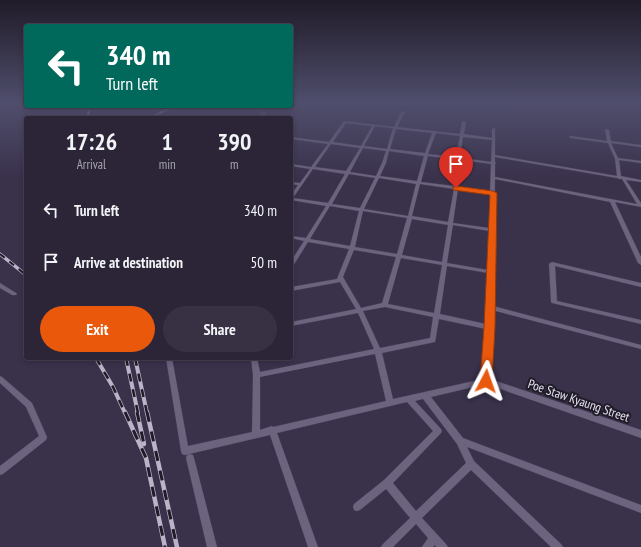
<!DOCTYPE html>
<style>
body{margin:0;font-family:"PT Sans Narrow",sans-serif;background:#383143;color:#f1f3f6;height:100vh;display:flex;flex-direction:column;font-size:15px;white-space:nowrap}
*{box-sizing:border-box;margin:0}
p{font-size:13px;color:#a6a5ae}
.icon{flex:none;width:22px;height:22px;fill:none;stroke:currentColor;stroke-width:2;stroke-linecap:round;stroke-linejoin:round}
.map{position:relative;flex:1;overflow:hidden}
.details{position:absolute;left:24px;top:116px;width:269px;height:244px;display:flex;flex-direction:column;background:#2c2538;border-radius:4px;box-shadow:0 2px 6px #0003,0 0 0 1px #484253}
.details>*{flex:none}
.guide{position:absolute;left:24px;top:24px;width:269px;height:84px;border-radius:4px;box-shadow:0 2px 6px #0003,0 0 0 1px #484253;background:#00695c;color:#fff;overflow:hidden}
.pin{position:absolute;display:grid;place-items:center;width:34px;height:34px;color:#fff;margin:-41px -17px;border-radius:50% 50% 50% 0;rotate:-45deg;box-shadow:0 0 4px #0007}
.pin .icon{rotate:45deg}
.me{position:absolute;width:44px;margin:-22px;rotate:4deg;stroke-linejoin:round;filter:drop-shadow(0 0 3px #0008)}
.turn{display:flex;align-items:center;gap:14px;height:84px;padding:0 16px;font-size:18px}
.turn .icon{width:52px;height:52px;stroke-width:2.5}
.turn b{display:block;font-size:28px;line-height:34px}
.eta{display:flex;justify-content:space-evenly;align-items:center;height:68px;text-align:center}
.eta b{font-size:24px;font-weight:700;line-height:28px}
.primary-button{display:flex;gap:8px;margin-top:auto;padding:8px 16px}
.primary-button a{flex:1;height:46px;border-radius:24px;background:#ea580c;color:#fff;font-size:16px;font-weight:700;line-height:46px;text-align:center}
.primary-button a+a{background:#383143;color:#f1f3f6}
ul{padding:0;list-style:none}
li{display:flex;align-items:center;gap:12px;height:52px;padding:0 16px}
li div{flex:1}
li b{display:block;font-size:15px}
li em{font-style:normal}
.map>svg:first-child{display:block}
</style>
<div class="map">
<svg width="641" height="547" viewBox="0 0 641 547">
<rect width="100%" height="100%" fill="#3a314b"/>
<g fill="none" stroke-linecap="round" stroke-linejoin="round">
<defs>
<g id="minor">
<path d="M403,111L405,112L397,127L460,134L462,122L464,121L466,122L464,134L492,138V129L495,128V155L617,176L615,159L608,143L571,138L569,137L570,136L607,141L605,130L607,129L609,130L611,141L641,145V147L611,143L618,158L641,161V163L619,160L621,176L641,180V182L626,180L641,203V207L615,202L641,257V265L638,263L610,202L495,179L493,306L641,345V349L492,310L490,379L641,430V438L486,384L431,397L463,438L641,505V513L467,447L474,461L561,544L563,547H551L471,470L422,518L446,544L448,547H436L435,545L433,547H422L428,538L416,524L393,547H381L383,544L410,518L386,489L360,510L357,511L354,510L353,507L354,504L384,480L433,431L407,402L277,433L318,547H308L270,435L185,455L182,454L181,451L166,358H172L188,446L252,432L253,375L251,358H257L260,372L374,349L358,313L291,326V322L356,309L340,282L291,291V287L337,279L349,249L308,242L293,266L291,267V261L304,241L291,238V236L306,238L326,206L291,200V195L298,185L291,184V182L300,183L310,169L291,166V164L311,167L328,144L291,139V137L329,142L344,121L394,127L401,112ZM346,123L372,126L361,146L333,142ZM375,126L393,128L387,149L364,146ZM396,129L432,133L425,153L390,149ZM436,133L460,136L457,151L458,157L428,154ZM463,137L492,140L491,162L462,158L461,151ZM331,144L360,148L346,171L315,167ZM363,148L386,151L382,163L376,176L350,172ZM389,151L424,156L417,181L380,176L386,163ZM428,156L458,160L454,186L421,182ZM495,157L617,178L619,179H622L637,204L495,177V164L496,163L495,162ZM462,160L491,164L490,191L458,187ZM313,169L345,174L328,203L293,198ZM349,174L375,178L360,208L332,204ZM379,178L416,184L408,216L364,209ZM420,184L454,189L448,222L412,216ZM458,189L490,194L489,228L453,223ZM330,206L359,211L350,246L310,239ZM363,211L407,218L397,254L355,247ZM412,219L448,225L442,262L402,255ZM453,225L489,231L488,270L447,263ZM354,250L396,257L382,303L361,308L343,277ZM401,258L442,265L434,313L388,304ZM447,266L488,273L486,324L440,314ZM385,307L433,317L430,338L380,348L363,311ZM439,319L486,329L483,379L393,399L382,353L435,342ZM375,354L386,401L273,427L272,426L260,430V377ZM423,399L457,444L466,463L416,511L393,483L441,433L442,431L441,429L415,401Z"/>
<polygon points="263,112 266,113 260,118 256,118"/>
<polygon points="552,262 641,283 641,287 555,266 557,301 641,320 641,324 552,303 551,302 549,264"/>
<polygon points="0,283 16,293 17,294 16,295 12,295 0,288"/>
<polygon points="0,376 2,377 32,403 47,437 46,440 3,474 0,475 0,466 39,436 26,407 0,383"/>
<polygon points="190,454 193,455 194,458 217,547 207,547 186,458 187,455"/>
</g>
</defs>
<use href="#minor" stroke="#544d63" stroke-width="0.5"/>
<use href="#minor" fill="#6c637f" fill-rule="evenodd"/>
<defs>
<g id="rail-far3">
<polyline points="88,118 89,106"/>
<polyline points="151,118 173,106"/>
</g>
<polyline id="rail-far2" points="0,254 26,275"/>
<g id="rail-far1">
<polyline points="96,358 113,387 125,413"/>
<polyline points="126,358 138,413"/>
<polyline points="135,358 147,413"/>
</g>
<g id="rail">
<polyline points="125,412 146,458 165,547"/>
<polyline points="137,412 144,444"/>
<polyline points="147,412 177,547"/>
</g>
</defs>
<use href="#rail-far3" stroke="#bab4c8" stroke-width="2"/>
<use href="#rail-far2" stroke="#bab4c8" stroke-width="3.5"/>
<use href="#rail-far1" stroke="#bab4c8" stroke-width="4"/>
<use href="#rail" stroke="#bab4c8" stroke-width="4.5"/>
<use href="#rail-far3" stroke="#201c27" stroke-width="1" stroke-dasharray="3.5" stroke-linecap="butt"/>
<use href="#rail-far2" stroke="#201c27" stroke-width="2" stroke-dasharray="6" stroke-linecap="butt"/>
<use href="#rail-far1" stroke="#201c27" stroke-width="2.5" stroke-dasharray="8" stroke-linecap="butt"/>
<use href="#rail" stroke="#201c27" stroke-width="3" stroke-dasharray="10" stroke-linecap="butt"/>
</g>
<linearGradient id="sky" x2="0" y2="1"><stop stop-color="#201b29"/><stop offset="0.57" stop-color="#4f4e6c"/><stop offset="1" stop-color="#4f4e6c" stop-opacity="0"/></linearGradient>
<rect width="641" height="180" fill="url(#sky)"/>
<polygon fill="#ea580c" stroke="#983908" points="456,186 493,191 497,193 495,327 492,381 490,384 486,386 482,384 480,381 484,327 490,195 453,190 453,187"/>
<g text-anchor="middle" stroke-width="4" stroke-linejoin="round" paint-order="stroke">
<g font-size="13" fill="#e7e2f3" stroke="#201c27">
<text transform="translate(579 400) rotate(19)" y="5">Poe Staw Kyaung Street</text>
</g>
</g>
</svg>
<div class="pin" style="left:456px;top:188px;background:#d93025"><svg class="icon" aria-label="arrive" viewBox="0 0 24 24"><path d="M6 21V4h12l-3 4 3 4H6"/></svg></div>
<svg class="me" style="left:486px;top:381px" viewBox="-20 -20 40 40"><path d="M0-17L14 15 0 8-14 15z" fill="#ea580c" stroke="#fff" stroke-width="4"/></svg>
<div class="guide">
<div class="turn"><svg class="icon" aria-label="left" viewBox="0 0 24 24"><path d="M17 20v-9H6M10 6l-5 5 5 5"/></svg><div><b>340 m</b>Turn left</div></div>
</div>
<section class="details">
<div class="eta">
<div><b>17:26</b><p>Arrival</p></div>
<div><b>1</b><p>min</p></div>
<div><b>390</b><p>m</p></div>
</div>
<ul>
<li><svg class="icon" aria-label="left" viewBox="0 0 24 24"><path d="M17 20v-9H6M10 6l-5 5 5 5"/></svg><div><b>Turn left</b></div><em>340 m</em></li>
<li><svg class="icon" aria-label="arrive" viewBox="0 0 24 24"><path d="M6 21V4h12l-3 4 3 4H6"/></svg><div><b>Arrive at destination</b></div><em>50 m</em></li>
</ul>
<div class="primary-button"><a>Exit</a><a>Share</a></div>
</section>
</div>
